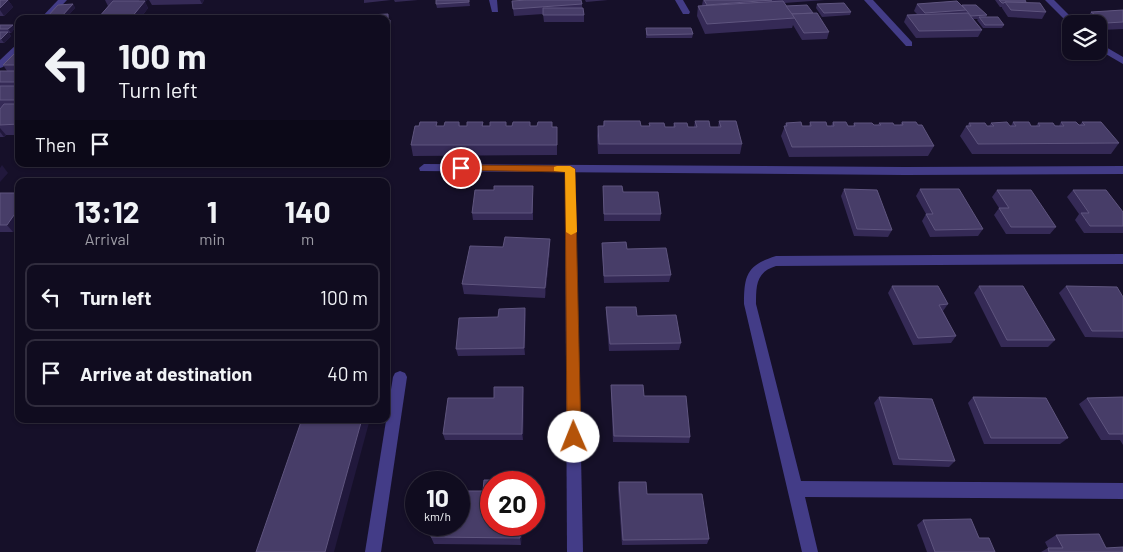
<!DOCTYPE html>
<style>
body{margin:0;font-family:Barlow,sans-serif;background:#1e1a2c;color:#f1f3f6;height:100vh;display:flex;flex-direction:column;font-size:19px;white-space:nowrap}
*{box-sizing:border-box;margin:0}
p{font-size:16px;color:#9c9ba4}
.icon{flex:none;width:28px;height:28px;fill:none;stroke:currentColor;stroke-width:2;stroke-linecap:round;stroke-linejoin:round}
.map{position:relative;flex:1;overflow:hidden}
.details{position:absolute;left:15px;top:178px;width:375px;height:245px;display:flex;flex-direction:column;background:#100c1f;border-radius:10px;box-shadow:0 1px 4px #0004,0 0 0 1px #302c3d}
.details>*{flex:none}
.guide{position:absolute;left:15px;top:15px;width:375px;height:152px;border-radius:10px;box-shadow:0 1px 4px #0004,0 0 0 1px #302c3d;background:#100c1f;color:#f1f3f6;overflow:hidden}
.controls{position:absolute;left:1062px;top:15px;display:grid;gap:10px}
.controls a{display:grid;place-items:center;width:45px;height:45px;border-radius:10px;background:#100c1f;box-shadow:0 1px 4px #0004,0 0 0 1px #302c3d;font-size:25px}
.speed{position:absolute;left:405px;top:471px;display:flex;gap:10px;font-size:25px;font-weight:700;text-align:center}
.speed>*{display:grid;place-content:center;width:65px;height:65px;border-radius:50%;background:#100c1f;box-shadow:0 1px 4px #0004,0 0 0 1px #302c3d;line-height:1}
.speed small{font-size:12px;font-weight:400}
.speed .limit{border:8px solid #d22;background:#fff;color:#111}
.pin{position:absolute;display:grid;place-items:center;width:42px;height:42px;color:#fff;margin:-21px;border:2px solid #fff;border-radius:50%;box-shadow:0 1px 5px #0007}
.me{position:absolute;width:55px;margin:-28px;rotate:359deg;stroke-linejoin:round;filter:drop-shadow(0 0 4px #0008)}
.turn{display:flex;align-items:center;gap:18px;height:105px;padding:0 20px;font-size:22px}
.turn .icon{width:65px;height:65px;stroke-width:2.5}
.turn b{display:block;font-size:35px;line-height:42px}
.then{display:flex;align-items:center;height:48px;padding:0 20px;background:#0003;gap:10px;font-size:19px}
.eta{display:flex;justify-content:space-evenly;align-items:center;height:85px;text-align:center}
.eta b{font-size:30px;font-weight:700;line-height:35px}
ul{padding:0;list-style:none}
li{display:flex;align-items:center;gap:15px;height:68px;margin:0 10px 8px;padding:0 10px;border:2px solid #302c3d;border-radius:10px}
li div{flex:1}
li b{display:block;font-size:19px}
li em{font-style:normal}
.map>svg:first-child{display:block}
</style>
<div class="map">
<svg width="1123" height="552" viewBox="0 0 1123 552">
<rect width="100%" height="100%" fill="#161029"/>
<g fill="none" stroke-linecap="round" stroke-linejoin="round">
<g fill="#433c87" fill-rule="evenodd">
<polygon points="570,165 575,169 583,552 567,552 565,169"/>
<polygon points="400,371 405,373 407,377 381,552 365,552 393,377 395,373"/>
</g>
<g fill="#433c87" fill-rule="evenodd">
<polygon points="58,0 67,0 49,19 40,19"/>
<polygon points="489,0 497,0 498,12 492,12"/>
<polygon points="675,0 683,0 690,12 689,14 683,14"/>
<polygon points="864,0 873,0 912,42 912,46 906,46"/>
<polygon points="1045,0 1054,0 1078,24 1071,24 1071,26"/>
<polygon points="19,42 19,50 3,67 0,68 0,60"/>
<polygon points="1099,43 1123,57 1123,64 1099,50"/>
<polygon points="424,164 905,167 1123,166 1123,174 905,175 420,171 419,168"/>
<path d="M1123,254V264L776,266C756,272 756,286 756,304L801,481L1123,483V499L805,497L818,552H802L744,304C744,275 747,265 776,256Z"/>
</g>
</g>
<g fill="#352a56">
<polygon points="0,0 8,0 13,7 4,16 0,16"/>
<polygon points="105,0 147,0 145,2 148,8 140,19 98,19 108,6"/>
<polygon points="149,0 204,0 202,4 152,5"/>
<polygon points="364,0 391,0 364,3"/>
<polygon points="394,0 418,0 395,2"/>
<polygon points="469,0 470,6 437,8 436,4"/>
<polygon points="585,0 608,0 586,2"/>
<polygon points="703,0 825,0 784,3 786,6 813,13 829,32 827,39 802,40 793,25 792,28 705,34 697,16 698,6 703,6 702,5"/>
<polygon points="995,0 1025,0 1026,2 1046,12 1042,19 1008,17 1002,8 1002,7 1000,7"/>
<polygon points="512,1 582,4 582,8 584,15 584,22 544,22 543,14 514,16"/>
<polygon points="73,4 75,8 65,19 47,19 46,18"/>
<polygon points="817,4 851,12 850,15 822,17 816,8"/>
<polygon points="917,4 962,6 987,15 986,17 1004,25 1002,28 983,28 977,20 978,19 973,19 982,30 978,37 916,38 904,22 907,15 917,14 914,11"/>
<polygon points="1123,10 1123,29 1101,30 1099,29 1099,24 1093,24 1087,19 1091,12"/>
<polygon points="388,14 389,20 390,20 391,24 390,29 386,29 386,19"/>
<polygon points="0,25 15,28 11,33 9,33 11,36 4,43 0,43"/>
<polygon points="646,28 693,34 692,38 646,38"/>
<polygon points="19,49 19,135 6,135 4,137 0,137 0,109 1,108 0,108 0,71 7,71 3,65"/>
<polygon points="604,121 641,126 649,126 649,123 665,127 673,127 674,123 688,127 694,127 695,121 710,127 718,127 719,121 742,144 740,154 598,154 597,136 598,126 603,126"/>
<polygon points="459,122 460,126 467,126 483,122 483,126 490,126 506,122 506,126 557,127 557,155 413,156 411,145 437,126 444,126"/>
<polygon points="810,122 827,126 831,126 833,122 848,126 853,126 854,123 874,125 878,125 879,123 894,125 900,125 902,122 918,125 934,146 928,156 789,157 781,136 786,123 802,126 809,126"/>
<polygon points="1013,122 1031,126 1036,126 1038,123 1059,126 1061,122 1080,125 1082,122 1119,143 1111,154 972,154 960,136 966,126 967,126 969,123 987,126 989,126 991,123 1011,126"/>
<polygon points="603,186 623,192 661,214 660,221 604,221"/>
<polygon points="844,189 892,230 888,237 854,236 841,196"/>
<polygon points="920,189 983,229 978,236 930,237 922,221 926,214 916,196"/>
<polygon points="997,190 1056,227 1050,234 1006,234 994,215 999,208 992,197"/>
<polygon points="1073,190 1123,212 1123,233 1084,233 1075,220 1079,214 1067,197"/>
<polygon points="0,193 19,193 19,224 13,232 0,232"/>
<polygon points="533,193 533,220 473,220 472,213"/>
<polygon points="602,243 627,249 671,275 669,282 604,283 602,250"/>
<polygon points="550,249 545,298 464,294 462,284"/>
<polygon points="892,286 948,304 943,311 956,336 951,343 913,345 888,293"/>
<polygon points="979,286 1055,340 1048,347 1001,347 974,293"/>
<polygon points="1066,286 1123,297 1123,338 1085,337 1059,293"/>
<polygon points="606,307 637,316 681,343 679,350 609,351 606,314"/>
<polygon points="525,308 525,355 458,356 456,349 498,317"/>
<polygon points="611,385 644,396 690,437 689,443 613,442 611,391"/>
<polygon points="523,387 524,394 523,440 445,440 443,434"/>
<polygon points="879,397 955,461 949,467 893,465 874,403"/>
<polygon points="973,397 1068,438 1060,444 984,444 968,403"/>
<polygon points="1123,397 1123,445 1120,440 1101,440 1079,404 1087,398"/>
<polygon points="484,480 523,480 523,482 491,482 491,525 522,525 521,545 434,544 431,537 433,525 459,525 459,491 483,491"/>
<polygon points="619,482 647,494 709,539 707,544 622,545 618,488"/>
<polygon points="923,520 979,538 995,552 927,552 917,525"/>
<polygon points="1056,535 1106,548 1123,552 1041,552 1048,548 1045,542"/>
</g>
<g fill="#21183c">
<polygon points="8,0 13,7 4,16 0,10 0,8"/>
<polygon points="139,0 147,0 145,2 148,8 140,19 131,19 141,5"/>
<polygon points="200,0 204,0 202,4"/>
<polygon points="73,4 75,8 65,19 62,19 61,17"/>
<polygon points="13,25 15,28 11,33 8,29"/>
<polygon points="8,32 11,36 4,43 1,39"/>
<polygon points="0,128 6,135 4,137 0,132"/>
<polygon points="2,165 8,173 0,182 0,168"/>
<polygon points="19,208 19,224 13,232 7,225"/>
<polygon points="550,239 550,249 545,298 545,288"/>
<polygon points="525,308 526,315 525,355 524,348"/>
<polygon points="523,387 524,394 523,440 522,434"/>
<polygon points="362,419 370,419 334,552 325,552"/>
<polygon points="521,525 522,525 521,545 520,538"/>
</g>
<g fill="#473d68" stroke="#5f557f">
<polygon points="0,0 8,0 0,8"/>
<polygon points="436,0 469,0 469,2 436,4"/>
<polygon points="527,0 581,0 582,4 513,9 512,1"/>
<polygon points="704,0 772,0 707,5"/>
<polygon points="999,0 1025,0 1026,2 1005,2 1004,3 1002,3"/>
<polygon points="113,1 145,1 131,18 98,18"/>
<polygon points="783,1 795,18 707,24 698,6"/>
<polygon points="957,1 966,10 925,13 917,4"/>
<polygon points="1005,2 1040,3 1046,12 1011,10"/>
<polygon points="844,3 851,12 824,13 817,4"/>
<polygon points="73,4 61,17 46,18 58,5"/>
<polygon points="807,5 813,13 792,14 786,6"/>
<polygon points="962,5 976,5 987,15 971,16"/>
<polygon points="543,8 583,8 584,15 543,15"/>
<polygon points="1123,10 1123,22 1106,23 1091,12"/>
<polygon points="817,13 829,32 804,33 792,14"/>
<polygon points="968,13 982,30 919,31 907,15"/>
<polygon points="388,14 388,18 368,19 369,15"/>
<polygon points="979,17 998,17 1004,25 985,25"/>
<polygon points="386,20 390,20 390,25 386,26"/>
<polygon points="0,25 13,25 8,29 0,29"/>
<polygon points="646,28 691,28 693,34 647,35"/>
<polygon points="0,32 8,32 1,39 0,39"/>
<polygon points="19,49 19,65 3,65"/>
<rect x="0" y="71" width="19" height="11"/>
<rect x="0" y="86" width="19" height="14"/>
<polygon points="4,104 19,104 19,124 0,125 0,109"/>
<polygon points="604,121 640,121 641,126 650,126 649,123 664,123 665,127 675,127 674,123 687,123 688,127 697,127 695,121 709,121 710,127 721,127 719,121 736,121 742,144 599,144 598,126 604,126"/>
<polygon points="420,122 437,122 436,126 444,126 445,122 459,122 459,126 467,126 467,122 483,122 482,126 490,126 490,122 506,122 506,126 512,126 513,122 530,122 530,126 537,126 538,122 552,122 552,127 557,127 557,145 411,145 415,126 419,126"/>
<polygon points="801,122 802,126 811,126 810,122 826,122 827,126 834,126 833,122 846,122 848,126 855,126 854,123 872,123 874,125 881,125 879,123 893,123 894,125 903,125 902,122 916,122 918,125 922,125 934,146 792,147 784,126 787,126 786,123"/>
<polygon points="1007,122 1010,126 1016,126 1013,122 1029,122 1031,126 1040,126 1038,123 1053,123 1055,126 1064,126 1061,122 1076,122 1079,125 1085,125 1082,122 1101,122 1119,143 978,144 966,126 971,126 969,123 985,123 987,126 994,126 991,123"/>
<polygon points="494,186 533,186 532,213 472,213 475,190 494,190"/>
<polygon points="603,186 622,186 623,192 658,192 661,214 604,214"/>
<polygon points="844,189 877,190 892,230 857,229"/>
<polygon points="920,189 959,189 983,229 935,230 926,214 933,214"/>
<polygon points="997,190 1031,190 1056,227 1011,227 999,208 1009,208"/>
<polygon points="1073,190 1106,190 1123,212 1123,226 1090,226 1081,213 1089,213"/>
<polygon points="0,193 19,193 19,208 7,225 0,225"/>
<polygon points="505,237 550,239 545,288 462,284 470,246 503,247"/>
<polygon points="626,242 627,249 666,248 671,275 604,276 602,243"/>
<polygon points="892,286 938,286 948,304 939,305 956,336 918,338"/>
<polygon points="979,286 1023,286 1055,340 1007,340"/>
<polygon points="1066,286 1117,287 1123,297 1123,331 1092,331"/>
<polygon points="606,307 636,307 637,316 676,315 681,343 610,344"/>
<polygon points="525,308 524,348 456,349 459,318 498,317 499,309"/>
<polygon points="611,385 643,385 644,396 686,396 690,437 614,436"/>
<polygon points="494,387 523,387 522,434 443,434 448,398 494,398"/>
<polygon points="879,397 932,399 955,461 899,459"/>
<polygon points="973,397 1046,398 1068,438 991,438"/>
<polygon points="1123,397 1123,434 1109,434 1087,398"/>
<polygon points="302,419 362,419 325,552 256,552"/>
<polygon points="484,480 523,480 523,482 491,482 491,525 521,525 520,538 431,537 433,525 459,525 459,491 483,491"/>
<polygon points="619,482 646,482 647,494 702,494 709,539 623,540"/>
<polygon points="971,519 979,538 989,538 995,552 935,552 923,520"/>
<polygon points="1099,534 1106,548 1123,547 1123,552 1049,552 1048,548 1063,548 1056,535"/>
</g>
<polygon fill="#b45309" stroke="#753606" points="461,165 570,166 575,169 581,437 579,442 574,443 569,442 567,437 565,172 457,170 457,166"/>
<polygon fill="#f59e0b" points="557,166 570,166 575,169 577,232 571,235 566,232 565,172 554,171 554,167"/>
</svg>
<div class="controls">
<a><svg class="icon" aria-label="layers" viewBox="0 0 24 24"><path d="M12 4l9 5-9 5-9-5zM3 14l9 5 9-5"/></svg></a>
</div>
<div class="speed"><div>10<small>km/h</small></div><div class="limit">20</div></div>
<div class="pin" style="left:461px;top:168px;background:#d93025"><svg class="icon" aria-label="arrive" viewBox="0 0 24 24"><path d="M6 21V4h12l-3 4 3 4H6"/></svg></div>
<svg class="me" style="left:574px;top:437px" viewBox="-20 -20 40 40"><circle r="19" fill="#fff"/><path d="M0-13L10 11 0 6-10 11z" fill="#b45309"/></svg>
<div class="guide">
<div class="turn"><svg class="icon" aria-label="left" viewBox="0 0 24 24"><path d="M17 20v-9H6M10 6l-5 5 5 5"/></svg><div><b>100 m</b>Turn left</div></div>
<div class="then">Then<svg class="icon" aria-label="arrive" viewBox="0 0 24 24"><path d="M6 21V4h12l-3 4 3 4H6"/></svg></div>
</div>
<section class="details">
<div class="eta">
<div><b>13:12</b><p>Arrival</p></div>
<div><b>1</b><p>min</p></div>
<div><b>140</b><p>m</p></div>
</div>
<ul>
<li><svg class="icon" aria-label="left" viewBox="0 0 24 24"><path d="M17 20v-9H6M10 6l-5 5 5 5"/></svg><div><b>Turn left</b></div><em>100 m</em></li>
<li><svg class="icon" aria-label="arrive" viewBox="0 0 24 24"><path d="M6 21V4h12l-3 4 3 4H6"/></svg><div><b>Arrive at destination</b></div><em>40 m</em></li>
</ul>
</section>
</div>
